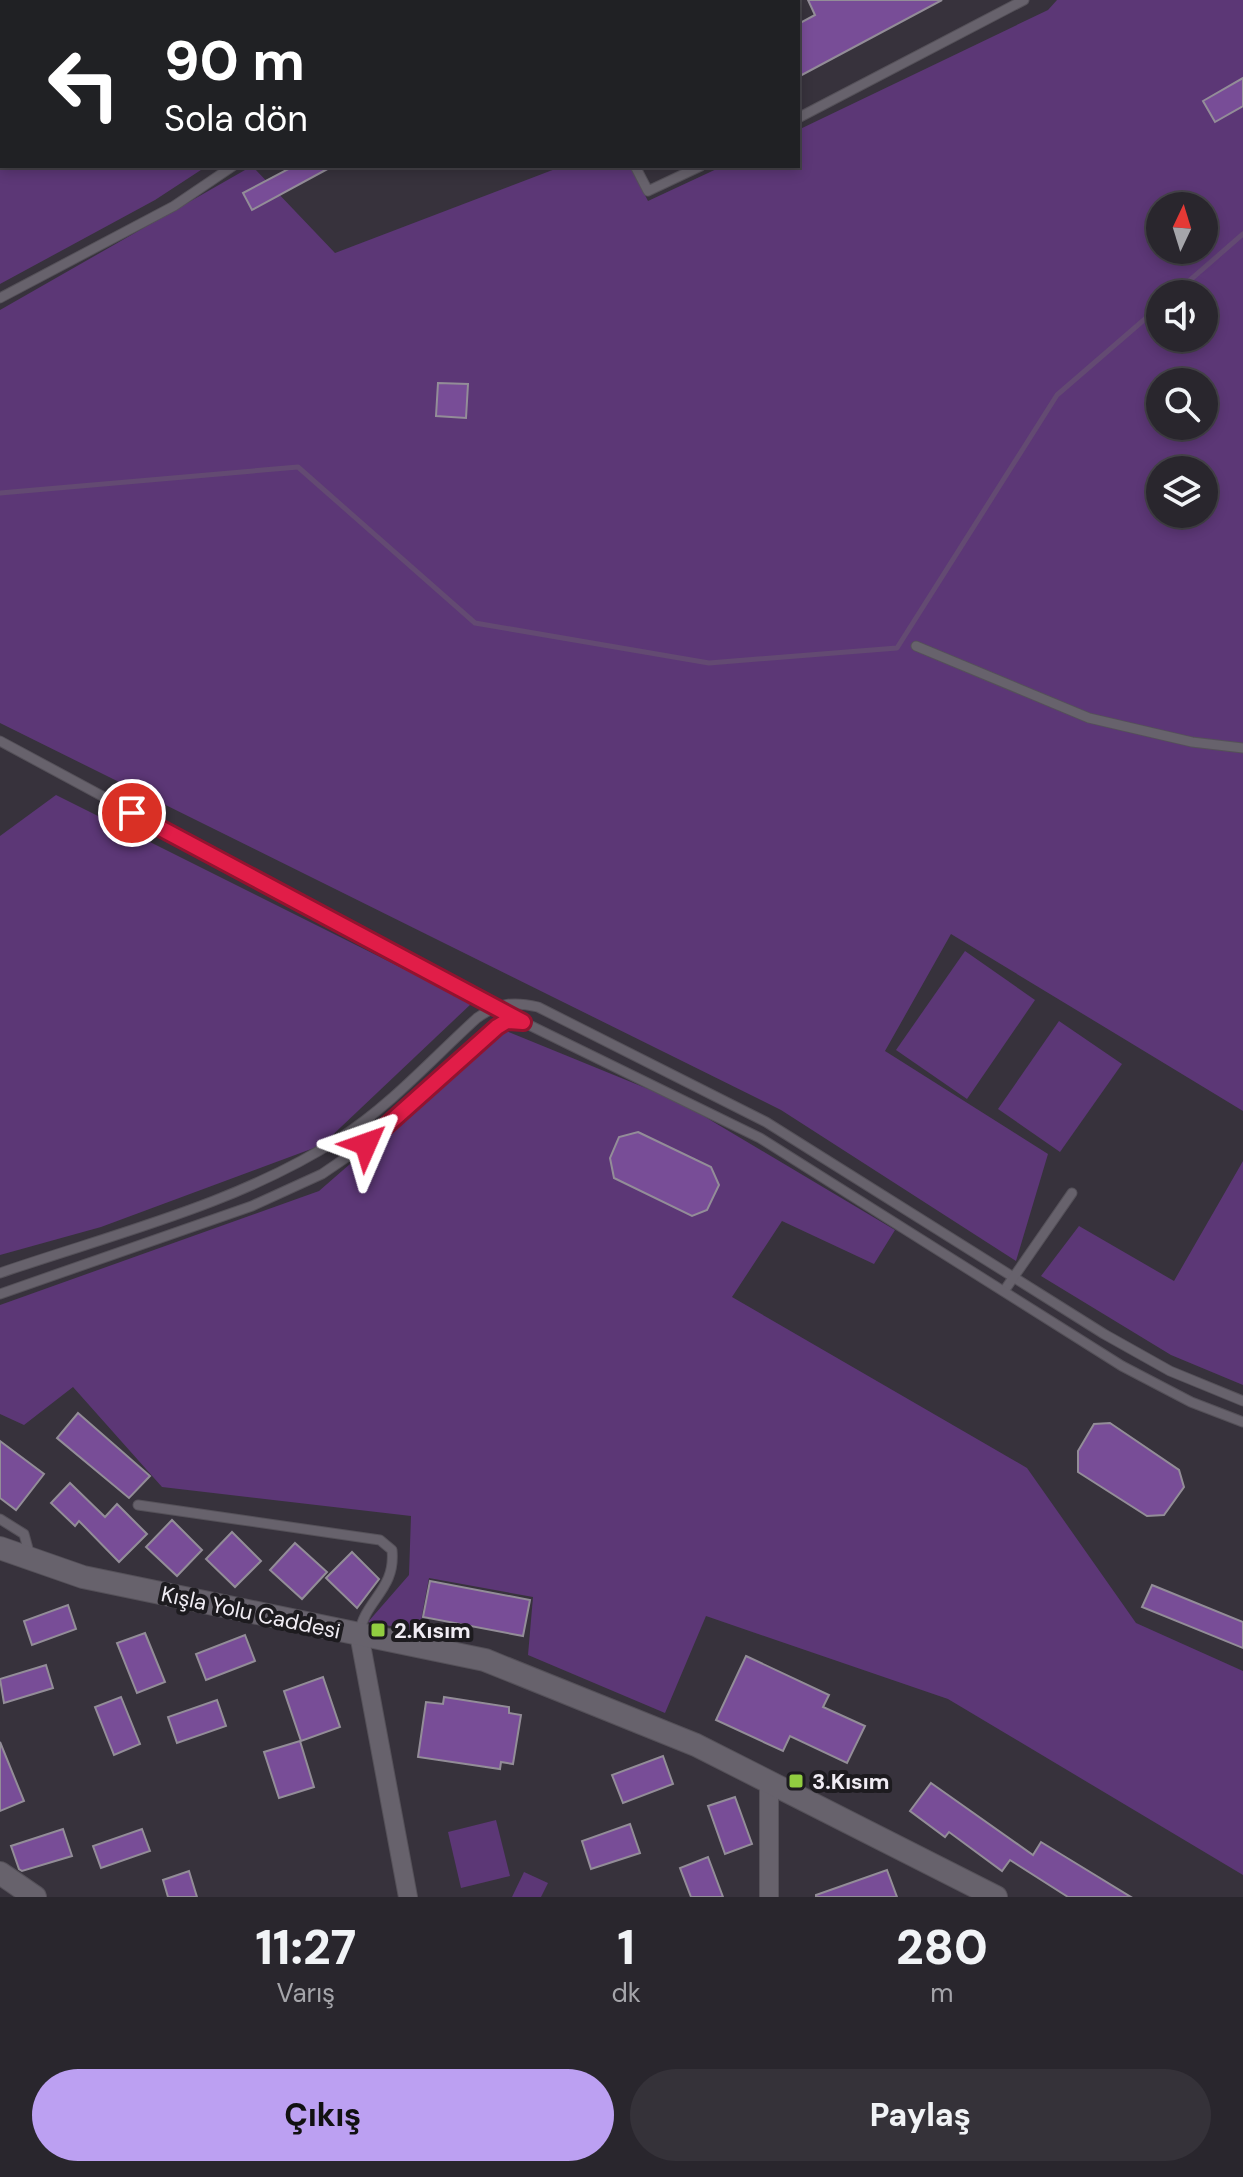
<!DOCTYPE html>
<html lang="tr">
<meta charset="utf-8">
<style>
body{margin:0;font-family:"DM Sans",sans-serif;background:#353239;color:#f1f3f6;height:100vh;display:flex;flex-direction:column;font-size:30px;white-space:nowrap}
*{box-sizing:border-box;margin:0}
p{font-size:26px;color:#a5a5aa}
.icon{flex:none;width:44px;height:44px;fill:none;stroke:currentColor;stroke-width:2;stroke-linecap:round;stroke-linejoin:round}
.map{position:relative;height:1897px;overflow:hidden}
.panel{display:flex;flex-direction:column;background:#29262d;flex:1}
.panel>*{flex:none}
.hud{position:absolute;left:0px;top:0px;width:800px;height:168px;box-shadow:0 4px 12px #0003,0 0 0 2px #454349;background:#202124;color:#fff;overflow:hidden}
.needle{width:52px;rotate:4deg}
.controls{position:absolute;left:1146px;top:192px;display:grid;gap:16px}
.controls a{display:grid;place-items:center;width:72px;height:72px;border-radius:50%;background:#29262d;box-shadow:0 4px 12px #0003,0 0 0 2px #454349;font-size:40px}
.pin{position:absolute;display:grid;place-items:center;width:68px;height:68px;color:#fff;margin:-34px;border:4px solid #fff;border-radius:50%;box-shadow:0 2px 8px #0007}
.me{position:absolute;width:88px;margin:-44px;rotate:47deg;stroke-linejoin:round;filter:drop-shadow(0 0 6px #0008)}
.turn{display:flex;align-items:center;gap:28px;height:168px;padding:0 32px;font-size:36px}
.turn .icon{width:104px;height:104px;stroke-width:2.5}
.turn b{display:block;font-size:56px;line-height:68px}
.eta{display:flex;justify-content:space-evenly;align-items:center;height:136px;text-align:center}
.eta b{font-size:48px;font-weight:800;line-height:56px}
.action{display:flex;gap:16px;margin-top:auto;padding:16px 32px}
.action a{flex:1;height:92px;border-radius:48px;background:#bca0f2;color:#111;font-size:32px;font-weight:800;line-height:92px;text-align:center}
.action a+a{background:#353239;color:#f1f3f6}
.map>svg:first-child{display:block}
</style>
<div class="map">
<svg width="1243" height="1897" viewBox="0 0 1243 1897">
<rect width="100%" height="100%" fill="#37323c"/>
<g fill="#5c3776" fill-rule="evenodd">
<polygon points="0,0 184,2 2,2 2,166 207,166 155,200 0,284"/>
<path d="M1057,0H1243V1111L951,934L885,1051L1048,1154L1016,1261L781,1110L0,723V310L252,166L335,253L563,166H630L648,201L723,166H798V130L1048,10ZM1160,206H1204V250H1160ZM1160,294H1204V338H1160ZM1160,382H1204V426H1160ZM1160,470H1204V514H1160Z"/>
<polygon points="56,795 472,1003 322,1145 101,1227 0,1255 0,836"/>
<polygon points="965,951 1035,1000 967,1099 896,1050"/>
<polygon points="1059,1021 1122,1064 1060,1152 998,1109"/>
<polygon points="504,1030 680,1102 895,1230 874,1264 782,1221 732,1297 1027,1468 1136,1623 1243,1671 1243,1875 948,1699 706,1616 665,1713 528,1655 533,1597 429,1578 419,1631 368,1622 409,1575 411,1516 162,1487 73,1387 24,1425 0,1414 0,1305 319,1191"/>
<polygon points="1243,1161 1243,1385 1171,1355 1041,1276 1079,1226 1174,1281"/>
<polygon points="496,1820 510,1876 461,1888 448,1832"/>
<polygon points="524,1872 548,1883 541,1897 512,1897"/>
</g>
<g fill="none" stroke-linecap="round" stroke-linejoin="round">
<g stroke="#634a72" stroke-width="5">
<polyline points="1174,294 1243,234"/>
<polyline points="0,493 298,467 475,623 709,663 897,648 1057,395 1160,306"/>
</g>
</g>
<g fill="#784d97" stroke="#938d98" stroke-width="2">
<polygon points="808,0 942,0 798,77 798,24 815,15"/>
<polygon points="1243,78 1243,106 1215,122 1203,101"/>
<polygon points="294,166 333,166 252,210 243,193"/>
<polygon points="438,383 468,384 466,418 436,416"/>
<polygon points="638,1132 711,1167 719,1185 707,1210 692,1216 614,1178 610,1158 619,1137"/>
<polygon points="78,1413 150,1476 129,1498 57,1438"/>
<polygon points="1110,1423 1179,1470 1184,1487 1164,1515 1147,1516 1078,1472 1078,1451 1094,1424"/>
<polygon points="0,1441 44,1474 16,1510 0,1498"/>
<polygon points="70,1483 105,1517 117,1504 147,1534 119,1562 79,1521 75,1526 51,1503"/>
<polygon points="172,1520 202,1550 177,1576 146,1547"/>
<polygon points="232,1532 261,1561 235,1587 206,1559"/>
<polygon points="295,1543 327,1572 302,1599 270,1570"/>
<polygon points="352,1552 379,1579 357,1608 326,1578"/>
<polygon points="430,1581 530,1600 523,1636 423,1617"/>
<polygon points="1152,1585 1243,1622 1243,1648 1142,1607"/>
<polygon points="68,1605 76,1629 32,1645 24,1621"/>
<polygon points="145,1633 165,1682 137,1693 117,1643"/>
<polygon points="245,1635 255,1661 206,1680 196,1654"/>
<polygon points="746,1656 829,1695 823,1707 865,1726 847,1763 790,1736 783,1751 716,1720"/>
<polygon points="46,1665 53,1688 4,1703 0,1679"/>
<polygon points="323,1677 340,1727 301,1741 284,1691"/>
<polygon points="121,1697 140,1744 114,1755 95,1707"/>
<polygon points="444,1697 509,1707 509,1713 521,1715 513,1764 501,1762 500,1769 418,1757 426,1702 443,1704"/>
<polygon points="217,1700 226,1726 177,1743 168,1717"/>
<polygon points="300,1741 314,1787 279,1798 264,1752"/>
<polygon points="0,1742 24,1801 0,1811"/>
<polygon points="663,1756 673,1784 623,1803 612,1775"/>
<polygon points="931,1783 1033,1855 1041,1842 1131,1897 1068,1897 1010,1860 1002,1871 949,1832 945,1837 910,1811"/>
<polygon points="735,1797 752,1844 725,1854 708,1806"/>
<polygon points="630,1824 640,1853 591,1869 582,1841"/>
<polygon points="63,1829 72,1856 22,1871 19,1869 11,1846"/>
<polygon points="142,1829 150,1851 101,1868 93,1846"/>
<polygon points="708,1857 723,1897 691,1897 680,1868"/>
<polygon points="887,1870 897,1897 816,1897 816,1895"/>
<polygon points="189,1871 197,1897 168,1897 163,1880"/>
</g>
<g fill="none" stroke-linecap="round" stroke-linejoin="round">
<defs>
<g id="service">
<polyline points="367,0 368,2"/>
<polyline points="551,0 552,2"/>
<polyline points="423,2 426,0"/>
<polyline points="450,2 452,0"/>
<polyline points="798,118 1024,0"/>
<polyline points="635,166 648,191 701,166"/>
<polyline points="0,298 174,206 233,166"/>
<polyline points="916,646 1089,718 1192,742 1243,748"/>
<polyline points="0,741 518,1020"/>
<path d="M0,1273C113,1234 238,1204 340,1138C390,1106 433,1058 477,1018C498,1003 513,1001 538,1007L766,1122L1104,1334L1170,1371L1243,1401"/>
<polyline points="1004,1291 1072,1193"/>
<polyline points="0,1294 252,1206 322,1174 366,1144 497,1027 507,1021 523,1022 760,1138 1122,1366 1191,1402 1243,1422"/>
<path d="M138,1505L380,1540L392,1550C396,1590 365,1599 359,1634"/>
<polyline points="0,1519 24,1534 30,1556"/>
</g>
<g id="minor">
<polyline points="359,1634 408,1897"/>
<polyline points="769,1781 769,1897"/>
</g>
<g id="tertiary">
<polyline points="0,1548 83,1577 485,1660 696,1745 996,1897"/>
<polyline points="0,1873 35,1897"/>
</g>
</defs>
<use href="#service" stroke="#555159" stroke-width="11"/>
<use href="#minor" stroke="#555159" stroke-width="20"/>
<use href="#tertiary" stroke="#555159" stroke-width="24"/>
<polyline stroke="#78747d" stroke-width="3" stroke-dasharray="6 6" stroke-linecap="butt" points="218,0 220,2"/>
<use href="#service" stroke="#67626c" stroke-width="9"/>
<use href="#minor" stroke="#67626c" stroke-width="18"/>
<use href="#tertiary" stroke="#67626c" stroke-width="22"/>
</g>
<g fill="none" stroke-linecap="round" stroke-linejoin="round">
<defs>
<polyline id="route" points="132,813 523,1022 507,1021 497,1027 366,1144"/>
</defs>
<use href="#route" stroke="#92132f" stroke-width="20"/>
<use href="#route" stroke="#e11d48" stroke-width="14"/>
</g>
<g fill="#91cd40" stroke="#1d1b1f" stroke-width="3">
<rect x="370" y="1622" width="16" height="16" rx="4"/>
<rect x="788" y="1773" width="16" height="16" rx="4"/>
</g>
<g text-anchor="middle" stroke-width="8" stroke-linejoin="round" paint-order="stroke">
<g font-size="22" fill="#f0ecf3" stroke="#1d1b1f">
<text transform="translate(251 1612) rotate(12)" y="8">Kışla Yolu Caddesi</text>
</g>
<g font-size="22" font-weight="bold" fill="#f0ecf3" stroke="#1d1b1f" text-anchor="start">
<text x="394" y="1638">2.Kısım</text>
<text x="812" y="1789">3.Kısım</text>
</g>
</g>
</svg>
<div class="controls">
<a><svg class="needle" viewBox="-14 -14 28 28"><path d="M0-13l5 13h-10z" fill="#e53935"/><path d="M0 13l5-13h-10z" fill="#a5a5aa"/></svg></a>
<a><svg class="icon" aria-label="sound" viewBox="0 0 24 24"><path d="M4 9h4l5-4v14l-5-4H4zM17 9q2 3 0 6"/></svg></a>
<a><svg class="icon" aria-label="search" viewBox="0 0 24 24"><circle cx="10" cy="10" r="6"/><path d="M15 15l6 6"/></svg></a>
<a><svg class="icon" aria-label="layers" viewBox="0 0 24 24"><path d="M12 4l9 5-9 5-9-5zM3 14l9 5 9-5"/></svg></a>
</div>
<div class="pin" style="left:132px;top:813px;background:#d93025"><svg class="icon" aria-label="arrive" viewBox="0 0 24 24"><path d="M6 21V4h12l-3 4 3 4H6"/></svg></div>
<svg class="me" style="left:366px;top:1144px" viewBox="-20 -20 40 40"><path d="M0-17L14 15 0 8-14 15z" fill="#e11d48" stroke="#fff" stroke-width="4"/></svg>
<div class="hud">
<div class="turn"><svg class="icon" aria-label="left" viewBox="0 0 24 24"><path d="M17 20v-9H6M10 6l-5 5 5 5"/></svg><div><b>90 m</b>Sola dön</div></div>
</div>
</div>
<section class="panel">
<div class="eta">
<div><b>11:27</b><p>Varış</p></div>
<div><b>1</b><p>dk</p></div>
<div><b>280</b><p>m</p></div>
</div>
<div class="action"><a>Çıkış</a><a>Paylaş</a></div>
</section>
